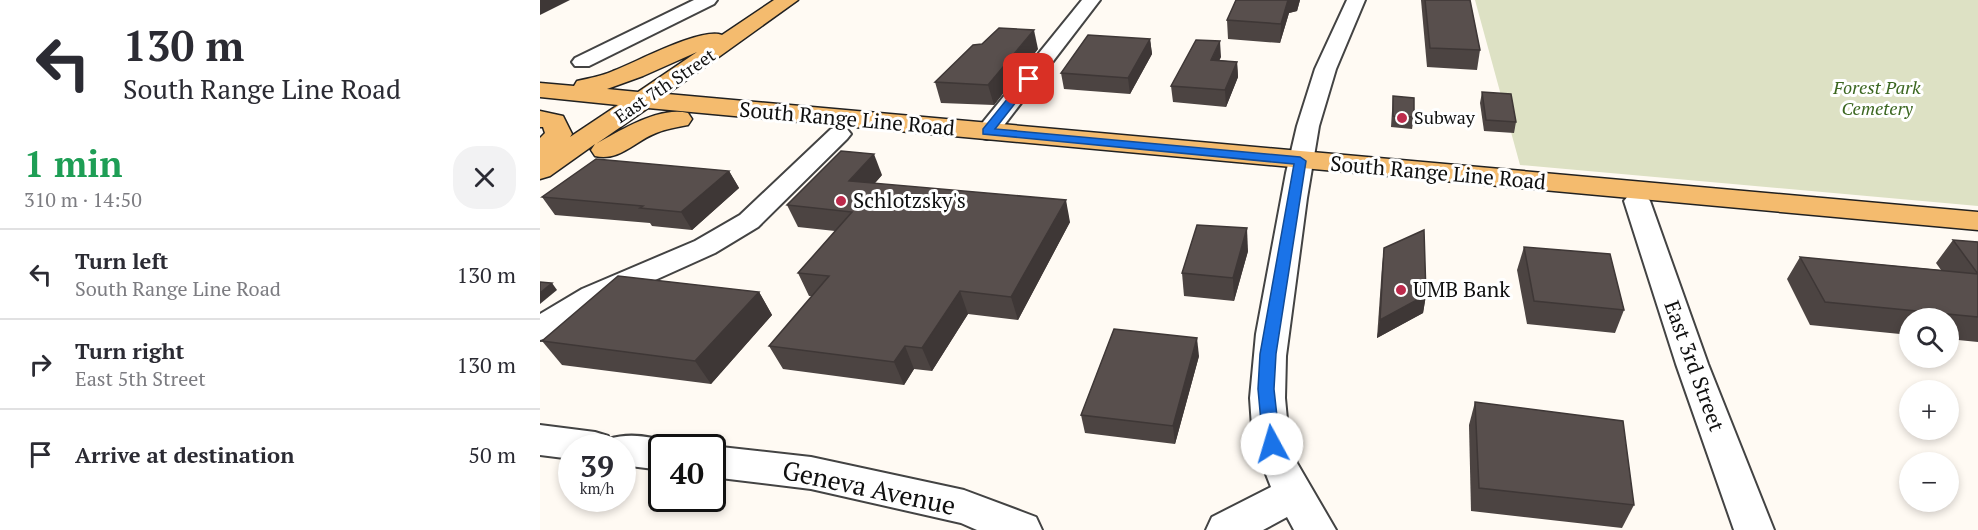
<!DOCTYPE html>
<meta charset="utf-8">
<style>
body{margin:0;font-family:"PT Serif",serif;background:#f2f2f3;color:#2b2b33;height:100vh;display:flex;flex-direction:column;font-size:22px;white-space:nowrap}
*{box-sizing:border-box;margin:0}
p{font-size:20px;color:#7c7c81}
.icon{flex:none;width:33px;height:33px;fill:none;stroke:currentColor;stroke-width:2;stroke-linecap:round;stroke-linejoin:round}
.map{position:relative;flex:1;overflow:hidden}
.details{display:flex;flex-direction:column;background:#fff;width:540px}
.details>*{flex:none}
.hud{background:#fff;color:#2b2b33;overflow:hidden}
.buttons{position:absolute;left:1359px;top:308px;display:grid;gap:12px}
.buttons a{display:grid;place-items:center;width:60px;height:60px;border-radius:50%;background:#fff;box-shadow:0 3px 9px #0003;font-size:30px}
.speed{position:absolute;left:18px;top:434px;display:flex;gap:12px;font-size:30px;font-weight:700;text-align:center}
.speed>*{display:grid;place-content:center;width:78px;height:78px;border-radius:50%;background:#fff;box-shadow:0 3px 9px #0003;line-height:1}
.speed small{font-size:15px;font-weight:400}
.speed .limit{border:3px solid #111;border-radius:9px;background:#fff;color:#111}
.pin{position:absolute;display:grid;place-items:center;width:51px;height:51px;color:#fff;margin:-26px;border-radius:12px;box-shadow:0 3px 9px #0006}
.me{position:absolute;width:66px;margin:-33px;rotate:354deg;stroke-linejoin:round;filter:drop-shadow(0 0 4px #0008)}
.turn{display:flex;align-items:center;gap:21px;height:126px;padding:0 24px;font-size:27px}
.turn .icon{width:78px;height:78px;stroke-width:2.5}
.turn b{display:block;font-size:42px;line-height:51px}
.round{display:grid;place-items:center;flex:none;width:63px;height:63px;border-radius:24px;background:#f2f2f3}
.head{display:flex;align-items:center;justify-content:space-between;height:102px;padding:0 24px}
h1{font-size:36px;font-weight:700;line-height:45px;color:#1e9e55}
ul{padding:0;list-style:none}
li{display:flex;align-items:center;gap:18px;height:90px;padding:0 24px;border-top:2px solid #e1e1e2}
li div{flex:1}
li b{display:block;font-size:22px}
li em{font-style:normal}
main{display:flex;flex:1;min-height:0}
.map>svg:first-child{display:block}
</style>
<main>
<section class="details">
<div class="hud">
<div class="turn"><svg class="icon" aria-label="left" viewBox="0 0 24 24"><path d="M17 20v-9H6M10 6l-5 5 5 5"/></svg><div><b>130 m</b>South Range Line Road</div></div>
</div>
<div class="head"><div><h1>1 min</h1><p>310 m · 14:50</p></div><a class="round"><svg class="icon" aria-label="close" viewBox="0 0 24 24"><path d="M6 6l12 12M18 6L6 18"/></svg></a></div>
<ul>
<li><svg class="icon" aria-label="left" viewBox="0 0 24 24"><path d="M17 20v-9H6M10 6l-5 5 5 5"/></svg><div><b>Turn left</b><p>South Range Line Road</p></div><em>130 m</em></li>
<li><svg class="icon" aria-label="right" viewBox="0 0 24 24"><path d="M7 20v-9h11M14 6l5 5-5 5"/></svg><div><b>Turn right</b><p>East 5th Street</p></div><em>130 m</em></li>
<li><svg class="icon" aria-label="arrive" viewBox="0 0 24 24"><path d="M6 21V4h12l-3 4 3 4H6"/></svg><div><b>Arrive at destination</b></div><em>50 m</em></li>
</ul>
</section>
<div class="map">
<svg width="1438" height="530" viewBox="0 0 1438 530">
<rect width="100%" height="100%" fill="#fffaf3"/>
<polygon fill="#dde1c4" points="935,0 1438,0 1438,206 980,165"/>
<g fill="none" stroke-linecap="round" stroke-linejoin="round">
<defs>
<g id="minor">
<polygon points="154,0 177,0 174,4 49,66 35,66 32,62 35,58"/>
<polygon points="542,0 560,0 455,137 447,139 439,137 436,132 439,127"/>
<polygon points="807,0 825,0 796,69 779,126 767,198 746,356 745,398 749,441 757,463 796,530 754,530 747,517 723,530 666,530 672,517 731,487 713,441 710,398 716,334 746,173 757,126 775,69"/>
<polygon points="299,127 307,129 311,134 307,139 218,227 175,253 64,303 11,337 0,340 0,314 42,289 155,241 200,215 291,129"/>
<polygon points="1097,193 1106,196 1110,201 1168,364 1234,530 1194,530 1136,364 1084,201 1088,196"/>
<path d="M0,425L55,432L68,436L69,439C90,432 115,437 135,444L136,447H122V470L82,465V447H32V459L0,455Z"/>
<polygon points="172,446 271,457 424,490 496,517 502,530 437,530 421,523 271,489 172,477 172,447 168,447"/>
</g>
<path id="major" d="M234,0H258L127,94L1438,212V230L108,108L56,144C81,130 119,106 148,113L152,119L148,125C138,127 126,129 116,133C95,141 79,162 55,156L51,150L55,144L10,176L0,179V138L5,133L3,127H0V111L23,116L32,134L30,137L78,105L0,97V83L34,86L37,81C50,78 62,76 73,71C97,62 161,27 182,35ZM157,52L98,92L67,89L103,76Z"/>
</defs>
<use href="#minor" stroke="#434343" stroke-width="4"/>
<use href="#major" stroke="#212121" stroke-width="3"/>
<use href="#minor" fill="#fff" fill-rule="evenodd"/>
<use href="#major" fill="#f4bb6e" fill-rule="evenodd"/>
</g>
<g fill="#4c4442">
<polygon points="696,0 760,0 757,11 749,13 740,43 688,39 687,20"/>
<polygon points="881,0 930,0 940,50 937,70 887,67"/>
<polygon points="610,39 612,54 590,94 524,89 521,73"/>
<polygon points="498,49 454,105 401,103 395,82"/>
<polygon points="681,57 679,60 697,62 698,77 686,107 633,102 631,86"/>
<polygon points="942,92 976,122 974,133 944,131 940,103"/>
<polygon points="853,96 874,117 872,129 851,127"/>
<polygon points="189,171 199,188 152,230 112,226 110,223 15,215 2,197"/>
<polygon points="342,175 335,183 530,222 478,320 428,314 392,371 374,369 364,385 243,369 229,346 272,296 269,296 258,273 295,231 258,227 247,205"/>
<polygon points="1413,240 1438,242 1438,342 1408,339 1408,318 1370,318 1370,335 1270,325 1247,279 1260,257 1401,270 1396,263"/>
<polygon points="984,247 1084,310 1075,333 987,324 977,270"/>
<polygon points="844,248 886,295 883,313 837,338 842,266"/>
<polygon points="708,251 694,301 644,296 642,273"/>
<polygon points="219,292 232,315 171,384 22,365 2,341"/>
<polygon points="659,356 635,444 545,433 541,415"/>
<polygon points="935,402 1094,505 1082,528 931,511 929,425"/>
</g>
<g fill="#3e3736">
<polygon points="0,0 30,0 0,15"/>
<polygon points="748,0 760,0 757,11 749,13 740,43 741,24"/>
<polygon points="494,30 498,49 454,105 448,85"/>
<polygon points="610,39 612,54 590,94 588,78"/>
<polygon points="680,41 681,57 672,76 671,60"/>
<polygon points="697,62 698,77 686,107 685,90"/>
<polygon points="334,154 342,175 318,202 309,181"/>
<polygon points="189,171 199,188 152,230 141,212"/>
<polygon points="526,200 530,222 478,320 471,297"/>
<polygon points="707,228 708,251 694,301 693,278"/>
<polygon points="12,283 17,290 0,304 0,293"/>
<polygon points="420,291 428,314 392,371 382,348"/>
<polygon points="219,292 232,315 171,384 155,361"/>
<polygon points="886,295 883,313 837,338 840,320"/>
<polygon points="657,338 659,356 635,444 633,426"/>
<polygon points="365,346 374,369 364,385 354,362"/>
</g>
<g fill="#584f4d" stroke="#3e3736" stroke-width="1.5">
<polygon points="696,0 748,0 741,24 687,20"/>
<polygon points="885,0 930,0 940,50 890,48"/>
<polygon points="459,28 494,30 448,85 395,82 433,45 442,44"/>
<polygon points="548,35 610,39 588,78 521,73"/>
<polygon points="656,40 680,41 671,60 697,62 685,90 631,86"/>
<polygon points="942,92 971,94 976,122 946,120"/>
<polygon points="853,96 874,98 874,117 853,116"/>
<polygon points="301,151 334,154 309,181 526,200 471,297 420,291 382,348 365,346 354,362 229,346 289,276 258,273 312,212 247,205"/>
<polygon points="56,159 189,171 141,212 100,208 103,206 2,197"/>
<polygon points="657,225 707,228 693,278 642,273"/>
<polygon points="884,230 886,295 840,320 844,248"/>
<polygon points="1413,240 1438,242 1438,274"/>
<polygon points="984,247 1070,254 1084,310 994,301"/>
<polygon points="1260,257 1438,274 1438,317 1285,302"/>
<polygon points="78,276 219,292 155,361 2,341"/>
<polygon points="0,282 12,283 0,293"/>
<polygon points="574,329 657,338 633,426 541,415"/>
<polygon points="935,402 1083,421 1094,505 939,488"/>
</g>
<polygon fill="#1a73e8" stroke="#114b97" stroke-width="1.5" points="489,76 494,79 455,129 760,157 766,161 736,354 734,389 740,444 738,449 732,451 725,449 723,444 718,389 720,354 754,164 443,134 443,129 485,77"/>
<g fill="#bd2b4c" stroke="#fff" stroke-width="2">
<circle cx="862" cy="118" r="6"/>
<circle cx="301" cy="201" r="6"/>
<circle cx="861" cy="290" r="6"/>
</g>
<g text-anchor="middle" stroke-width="6" stroke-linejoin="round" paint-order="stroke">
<g font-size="18" fill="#101010" stroke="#fff">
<text transform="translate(125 86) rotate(-34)" y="6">East 7th Street</text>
</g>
<g font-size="18" font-style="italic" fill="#3c6721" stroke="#fff">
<text x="1337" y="94">Forest Park<tspan x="1337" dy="21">Cemetery</tspan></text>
</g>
<g font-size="18" fill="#101010" stroke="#fff" text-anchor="start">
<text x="874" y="124">Subway</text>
</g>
<g font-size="21" fill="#101010" stroke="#fff">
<text transform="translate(307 119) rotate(5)" y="7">South Range Line Road</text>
<text transform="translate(898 173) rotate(5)" y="7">South Range Line Road</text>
<text transform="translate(1154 366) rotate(70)" y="7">East 3rd Street</text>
</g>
<g font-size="21" fill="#101010" stroke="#fff" text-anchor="start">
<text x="313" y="208">Schlotzsky's</text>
<text x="873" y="297">UMB Bank</text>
</g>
<g font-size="26" fill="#101010" stroke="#fff">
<text transform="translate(329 488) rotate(12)" y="9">Geneva Avenue</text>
</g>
</g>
</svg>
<div class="buttons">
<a><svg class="icon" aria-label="search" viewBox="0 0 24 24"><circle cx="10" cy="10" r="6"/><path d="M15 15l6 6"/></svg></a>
<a>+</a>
<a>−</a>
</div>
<div class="speed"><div>39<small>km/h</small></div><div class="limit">40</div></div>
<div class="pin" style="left:489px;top:79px;background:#d93025"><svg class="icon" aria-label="arrive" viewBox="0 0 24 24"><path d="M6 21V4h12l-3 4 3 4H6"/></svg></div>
<svg class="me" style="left:732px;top:444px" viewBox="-20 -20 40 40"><circle r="19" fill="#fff"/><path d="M0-13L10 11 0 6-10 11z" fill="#1a73e8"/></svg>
</div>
</main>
